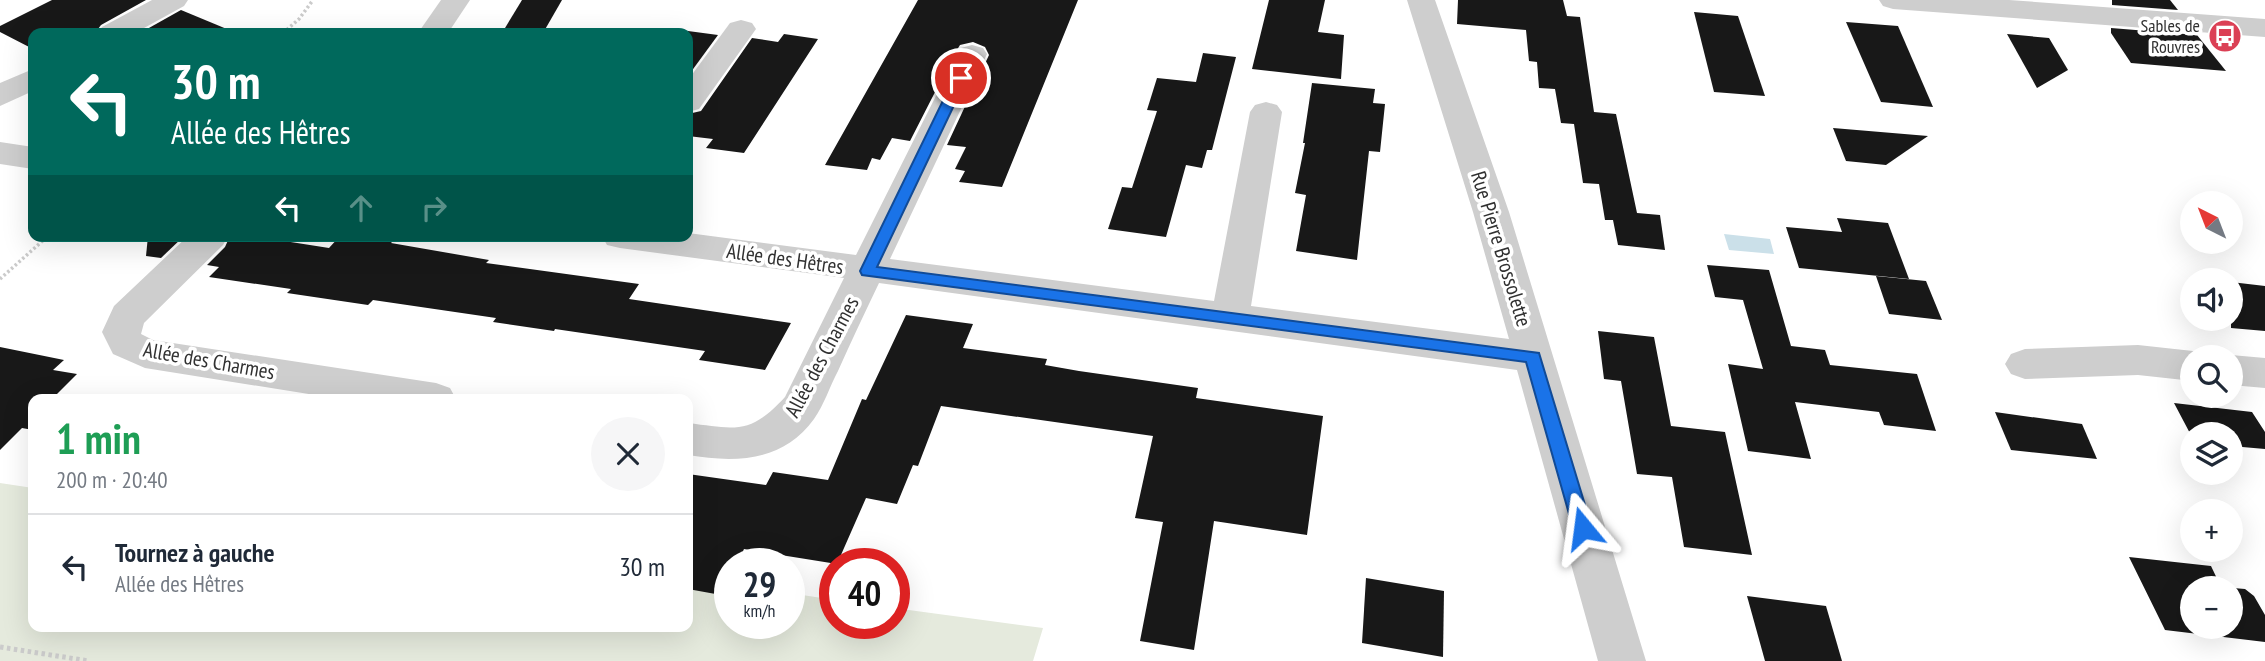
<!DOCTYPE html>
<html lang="fr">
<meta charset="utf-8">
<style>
body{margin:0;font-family:"PT Sans Narrow",sans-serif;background:#f6f6f7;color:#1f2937;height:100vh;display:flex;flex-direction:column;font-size:26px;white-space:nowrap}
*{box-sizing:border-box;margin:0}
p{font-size:23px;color:#747a83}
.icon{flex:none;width:38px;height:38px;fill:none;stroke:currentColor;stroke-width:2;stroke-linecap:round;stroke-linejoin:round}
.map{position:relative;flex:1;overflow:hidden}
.sheet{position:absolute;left:28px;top:394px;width:665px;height:238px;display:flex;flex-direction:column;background:#fff;border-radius:14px;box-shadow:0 7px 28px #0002}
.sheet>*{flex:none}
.top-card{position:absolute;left:28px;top:28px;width:665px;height:214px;border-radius:14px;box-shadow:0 7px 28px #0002;background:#00695c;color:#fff;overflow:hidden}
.needle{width:46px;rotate:318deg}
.buttons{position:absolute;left:2180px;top:191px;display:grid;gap:14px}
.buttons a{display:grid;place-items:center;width:63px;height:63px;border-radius:50%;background:#fff;box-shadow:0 7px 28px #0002;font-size:35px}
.speed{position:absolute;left:714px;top:548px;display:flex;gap:14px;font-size:35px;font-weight:700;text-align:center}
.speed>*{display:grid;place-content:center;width:91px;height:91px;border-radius:50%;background:#fff;box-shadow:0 7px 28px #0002;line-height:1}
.speed small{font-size:18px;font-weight:400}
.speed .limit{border:10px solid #d22;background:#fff;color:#111}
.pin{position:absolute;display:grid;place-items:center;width:60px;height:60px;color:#fff;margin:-30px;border:4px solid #fff;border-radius:50%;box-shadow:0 2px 7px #0007}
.me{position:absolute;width:77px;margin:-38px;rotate:344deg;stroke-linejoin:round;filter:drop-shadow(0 0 5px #0008)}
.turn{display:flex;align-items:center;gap:24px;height:147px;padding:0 28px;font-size:32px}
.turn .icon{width:91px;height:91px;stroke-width:2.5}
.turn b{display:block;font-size:49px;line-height:60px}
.lanes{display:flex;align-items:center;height:66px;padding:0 28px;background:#0003;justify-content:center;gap:35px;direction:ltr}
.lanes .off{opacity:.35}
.round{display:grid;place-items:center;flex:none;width:74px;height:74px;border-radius:37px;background:#f6f6f7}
.head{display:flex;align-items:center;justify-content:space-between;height:119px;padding:0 28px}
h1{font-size:42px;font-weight:700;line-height:52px;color:#1e9e55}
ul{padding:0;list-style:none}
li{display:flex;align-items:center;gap:21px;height:105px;padding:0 28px;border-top:2px solid #e0e1e3}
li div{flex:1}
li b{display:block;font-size:26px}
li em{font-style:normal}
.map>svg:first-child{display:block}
</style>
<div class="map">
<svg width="2265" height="661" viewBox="0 0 2265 661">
<rect width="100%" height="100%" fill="#fff"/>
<polygon fill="#e5eadd" points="0,483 33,488 33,626 688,626 688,579 730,585 730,623 789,623 789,593 835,600 835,623 894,623 894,608 1043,628 1033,661 0,661"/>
<polygon fill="#cbe0e9" points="1724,234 1770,239 1774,254 1729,250"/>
<g fill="#181818" fill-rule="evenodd">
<polygon points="52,0 146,0 101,25 95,33 33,33 33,49 0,32 0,26"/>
<polygon points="522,0 562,0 543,33 502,33"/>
<polygon points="918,0 1078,0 1002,187 959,182 965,171 955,169 966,147 947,145 989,55 985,47 973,42 960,45 955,53 910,141 892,138 880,160 872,158 867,170 825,165"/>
<polygon points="1269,0 1325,0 1318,32 1344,35 1341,79 1252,69"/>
<polygon points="1458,0 1563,0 1567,16 1580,17 1594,112 1616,114 1637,213 1660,215 1665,250 1618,245 1613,220 1605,220 1599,184 1583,183 1574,124 1561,123 1555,89 1539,88 1537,62 1529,61 1526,30 1457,24"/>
<polygon points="2112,0 2170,0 2178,10 2112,5"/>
<polygon points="181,10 234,32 234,33 140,33"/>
<polygon points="1694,12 1738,16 1765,96 1714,92"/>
<polygon points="1846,22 1898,26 1933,107 1881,102"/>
<polygon points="2111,28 2197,35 2226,71 2131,63 2111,33"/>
<polygon points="688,31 718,35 688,76"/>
<polygon points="784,34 818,39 744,153 706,148 713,139 688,136 688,114 701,111 752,38 778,42"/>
<polygon points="2007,34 2049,38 2068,70 2037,88"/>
<polygon points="1203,53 1236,57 1212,150 1207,150 1202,168 1186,165 1166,237 1108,229 1122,187 1132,188 1157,111 1147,110 1157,78 1196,82"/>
<polygon points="1312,83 1375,89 1373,103 1385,104 1380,152 1369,151 1357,260 1296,251 1306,195 1295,193 1305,143 1303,143"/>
<polygon points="1833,128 1928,136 1886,165 1846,161"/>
<polygon points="1837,218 1888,223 1909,279 1799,268 1786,227 1842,232"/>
<polygon points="148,236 184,236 161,258 146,256"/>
<polygon points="230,236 253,236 329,248 340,236 392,242 391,243 489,260 486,263 639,284 629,299 791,323 765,370 699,360 705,351 555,329 554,331 493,322 496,318 373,300 368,305 287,293 291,289 209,277 219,267 207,265 225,247"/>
<polygon points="1707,265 1769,270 1791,346 1825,350 1830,365 1917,374 1936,431 1884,425 1879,412 1795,402 1811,459 1748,451 1728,364 1763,369 1743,300 1715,297"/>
<polygon points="1876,276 1926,281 1942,320 1889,314"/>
<polygon points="2231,282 2265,286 2265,331 2231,328"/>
<polygon points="906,315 973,324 963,348 1047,359 1045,365 1079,371 1198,388 1196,398 1323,416 1307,535 1214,521 1194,650 1140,641 1163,522 1135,518 1153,436 941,406 918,466 913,465 897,504 866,498 837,564 744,549 737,564 730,564 730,578 721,595 688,589 688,474 766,485 773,472 828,480 862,399 866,400"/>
<polygon points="1598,331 1654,337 1671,426 1725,432 1752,555 1684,547 1672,477 1637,474 1621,381 1604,379"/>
<polygon points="0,347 64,360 53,370 77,374 52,399 33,399 33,430 22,428 0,450"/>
<polygon points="2174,403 2252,412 2265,432 2265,449 2231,446 2231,434 2193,434 2193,439"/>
<polygon points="1995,412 2082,424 2097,459 2011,450"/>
<path d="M2129,557L2211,566L2221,587L2245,589L2254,596L2265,615V642L2165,630ZM2193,588H2231V626H2193Z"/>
<polygon points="1366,578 1444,591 1443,657 1362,643"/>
<polygon points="1747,596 1826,606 1842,661 1765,661"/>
</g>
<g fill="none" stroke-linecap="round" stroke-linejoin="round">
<g stroke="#cbcbcb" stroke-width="3.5" stroke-dasharray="2.5 2.5" stroke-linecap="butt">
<polyline points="283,33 299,19 313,0"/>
<polyline points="0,279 48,236"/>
</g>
<polyline stroke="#cbcbcb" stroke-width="5" stroke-dasharray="3.5 3.5" stroke-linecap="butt" points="0,647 89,661"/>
<g fill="#cecece" fill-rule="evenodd">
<polygon points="152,0 188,0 184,6 135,33 98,33 102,27"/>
<polygon points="441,0 470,0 448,33 418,33"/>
<path d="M1407,0H1435L1509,212L1646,661H1598L1517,370L879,283C865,312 851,342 838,371C830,386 824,405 814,419C783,462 735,463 688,455V423C736,429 750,435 785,397L844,278L620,248L607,245L602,236H688V233L856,255L957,54L961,48L972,45L983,48L987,54L890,259L1214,301L1250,112L1255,105L1266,102L1277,105L1282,112L1251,306L1509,339L1473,212Z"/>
<polygon points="1879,0 2009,0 2265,19 2265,37 1893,9 1883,6"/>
<polygon points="741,20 752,23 756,29 699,109 688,112 688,80 730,23"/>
<polygon points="33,69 33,91 0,106 0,83"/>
<polygon points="0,142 33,147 33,169 0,164"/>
<polygon points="188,236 228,236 223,245 144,323 141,334 153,340 436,383 450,388 456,399 340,399 145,368 113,354 102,332 114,306"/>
<polygon points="2138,345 2193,351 2208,357 2193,357 2193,381 2138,375 2025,379 2011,374 2005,364 2011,354 2025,349"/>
<polygon points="2231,355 2265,358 2265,388 2231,385 2231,357 2225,357"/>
</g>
</g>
<polygon fill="#1a73e8" stroke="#114b97" stroke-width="2" points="961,74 967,78 877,267 1539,353 1592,528 1589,533 1583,535 1576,533 1573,528 1526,362 862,275 860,271 954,78"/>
<defs>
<symbol id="bus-disc" viewBox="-11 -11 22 22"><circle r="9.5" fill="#db4055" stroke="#fff"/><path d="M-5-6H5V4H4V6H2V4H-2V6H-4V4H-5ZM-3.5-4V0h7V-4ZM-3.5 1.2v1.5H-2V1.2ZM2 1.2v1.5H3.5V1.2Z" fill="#fff"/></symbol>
</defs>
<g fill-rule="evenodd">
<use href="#bus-disc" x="2206" y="17" width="38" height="38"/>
</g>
<g text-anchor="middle" stroke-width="7" stroke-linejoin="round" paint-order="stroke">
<g font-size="18" fill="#313131" stroke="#fff" text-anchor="end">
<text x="2200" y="32">Sables de<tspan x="2200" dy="21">Rouvres</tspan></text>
</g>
<g font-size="21" fill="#313131" stroke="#fff">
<text transform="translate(1501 249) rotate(73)" y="7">Rue Pierre Brossolette</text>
<text transform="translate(785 259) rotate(8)" y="7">Allée des Hêtres</text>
<text transform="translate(822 357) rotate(-62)" y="7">Allée des Charmes</text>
<text transform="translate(209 361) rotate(10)" y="7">Allée des Charmes</text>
</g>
</g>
</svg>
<div class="buttons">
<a><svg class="needle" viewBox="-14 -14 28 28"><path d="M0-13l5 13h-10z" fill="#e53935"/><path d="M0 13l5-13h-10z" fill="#747a83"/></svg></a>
<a><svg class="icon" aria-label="sound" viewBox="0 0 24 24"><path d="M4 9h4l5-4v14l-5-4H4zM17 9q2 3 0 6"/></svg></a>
<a><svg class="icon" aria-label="search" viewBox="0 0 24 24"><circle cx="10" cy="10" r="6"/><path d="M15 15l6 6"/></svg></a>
<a><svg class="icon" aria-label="layers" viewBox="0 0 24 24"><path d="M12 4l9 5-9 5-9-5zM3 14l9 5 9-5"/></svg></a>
<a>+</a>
<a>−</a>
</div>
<div class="speed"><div>29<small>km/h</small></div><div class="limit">40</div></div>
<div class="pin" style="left:961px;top:78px;background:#d93025"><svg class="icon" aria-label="arrive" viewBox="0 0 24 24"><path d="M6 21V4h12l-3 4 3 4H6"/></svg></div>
<svg class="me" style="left:1583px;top:528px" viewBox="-20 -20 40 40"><path d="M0-17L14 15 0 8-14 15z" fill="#1a73e8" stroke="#fff" stroke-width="4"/></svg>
<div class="top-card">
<div class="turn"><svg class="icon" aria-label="left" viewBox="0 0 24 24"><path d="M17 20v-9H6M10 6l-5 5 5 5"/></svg><div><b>30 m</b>Allée des Hêtres</div></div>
<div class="lanes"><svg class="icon" aria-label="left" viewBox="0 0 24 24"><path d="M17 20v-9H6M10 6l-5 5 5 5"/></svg><svg class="icon off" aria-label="ahead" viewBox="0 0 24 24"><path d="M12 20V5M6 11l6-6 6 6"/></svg><svg class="icon off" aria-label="right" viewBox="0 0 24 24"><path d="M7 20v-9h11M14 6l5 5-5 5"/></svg></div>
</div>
<section class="sheet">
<div class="head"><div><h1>1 min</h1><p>200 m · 20:40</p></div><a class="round"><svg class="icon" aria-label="close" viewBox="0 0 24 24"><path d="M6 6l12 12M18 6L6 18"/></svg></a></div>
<ul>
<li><svg class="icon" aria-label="left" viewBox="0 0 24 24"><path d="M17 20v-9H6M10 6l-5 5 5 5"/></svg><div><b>Tournez à gauche</b><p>Allée des Hêtres</p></div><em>30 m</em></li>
</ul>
</section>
</div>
